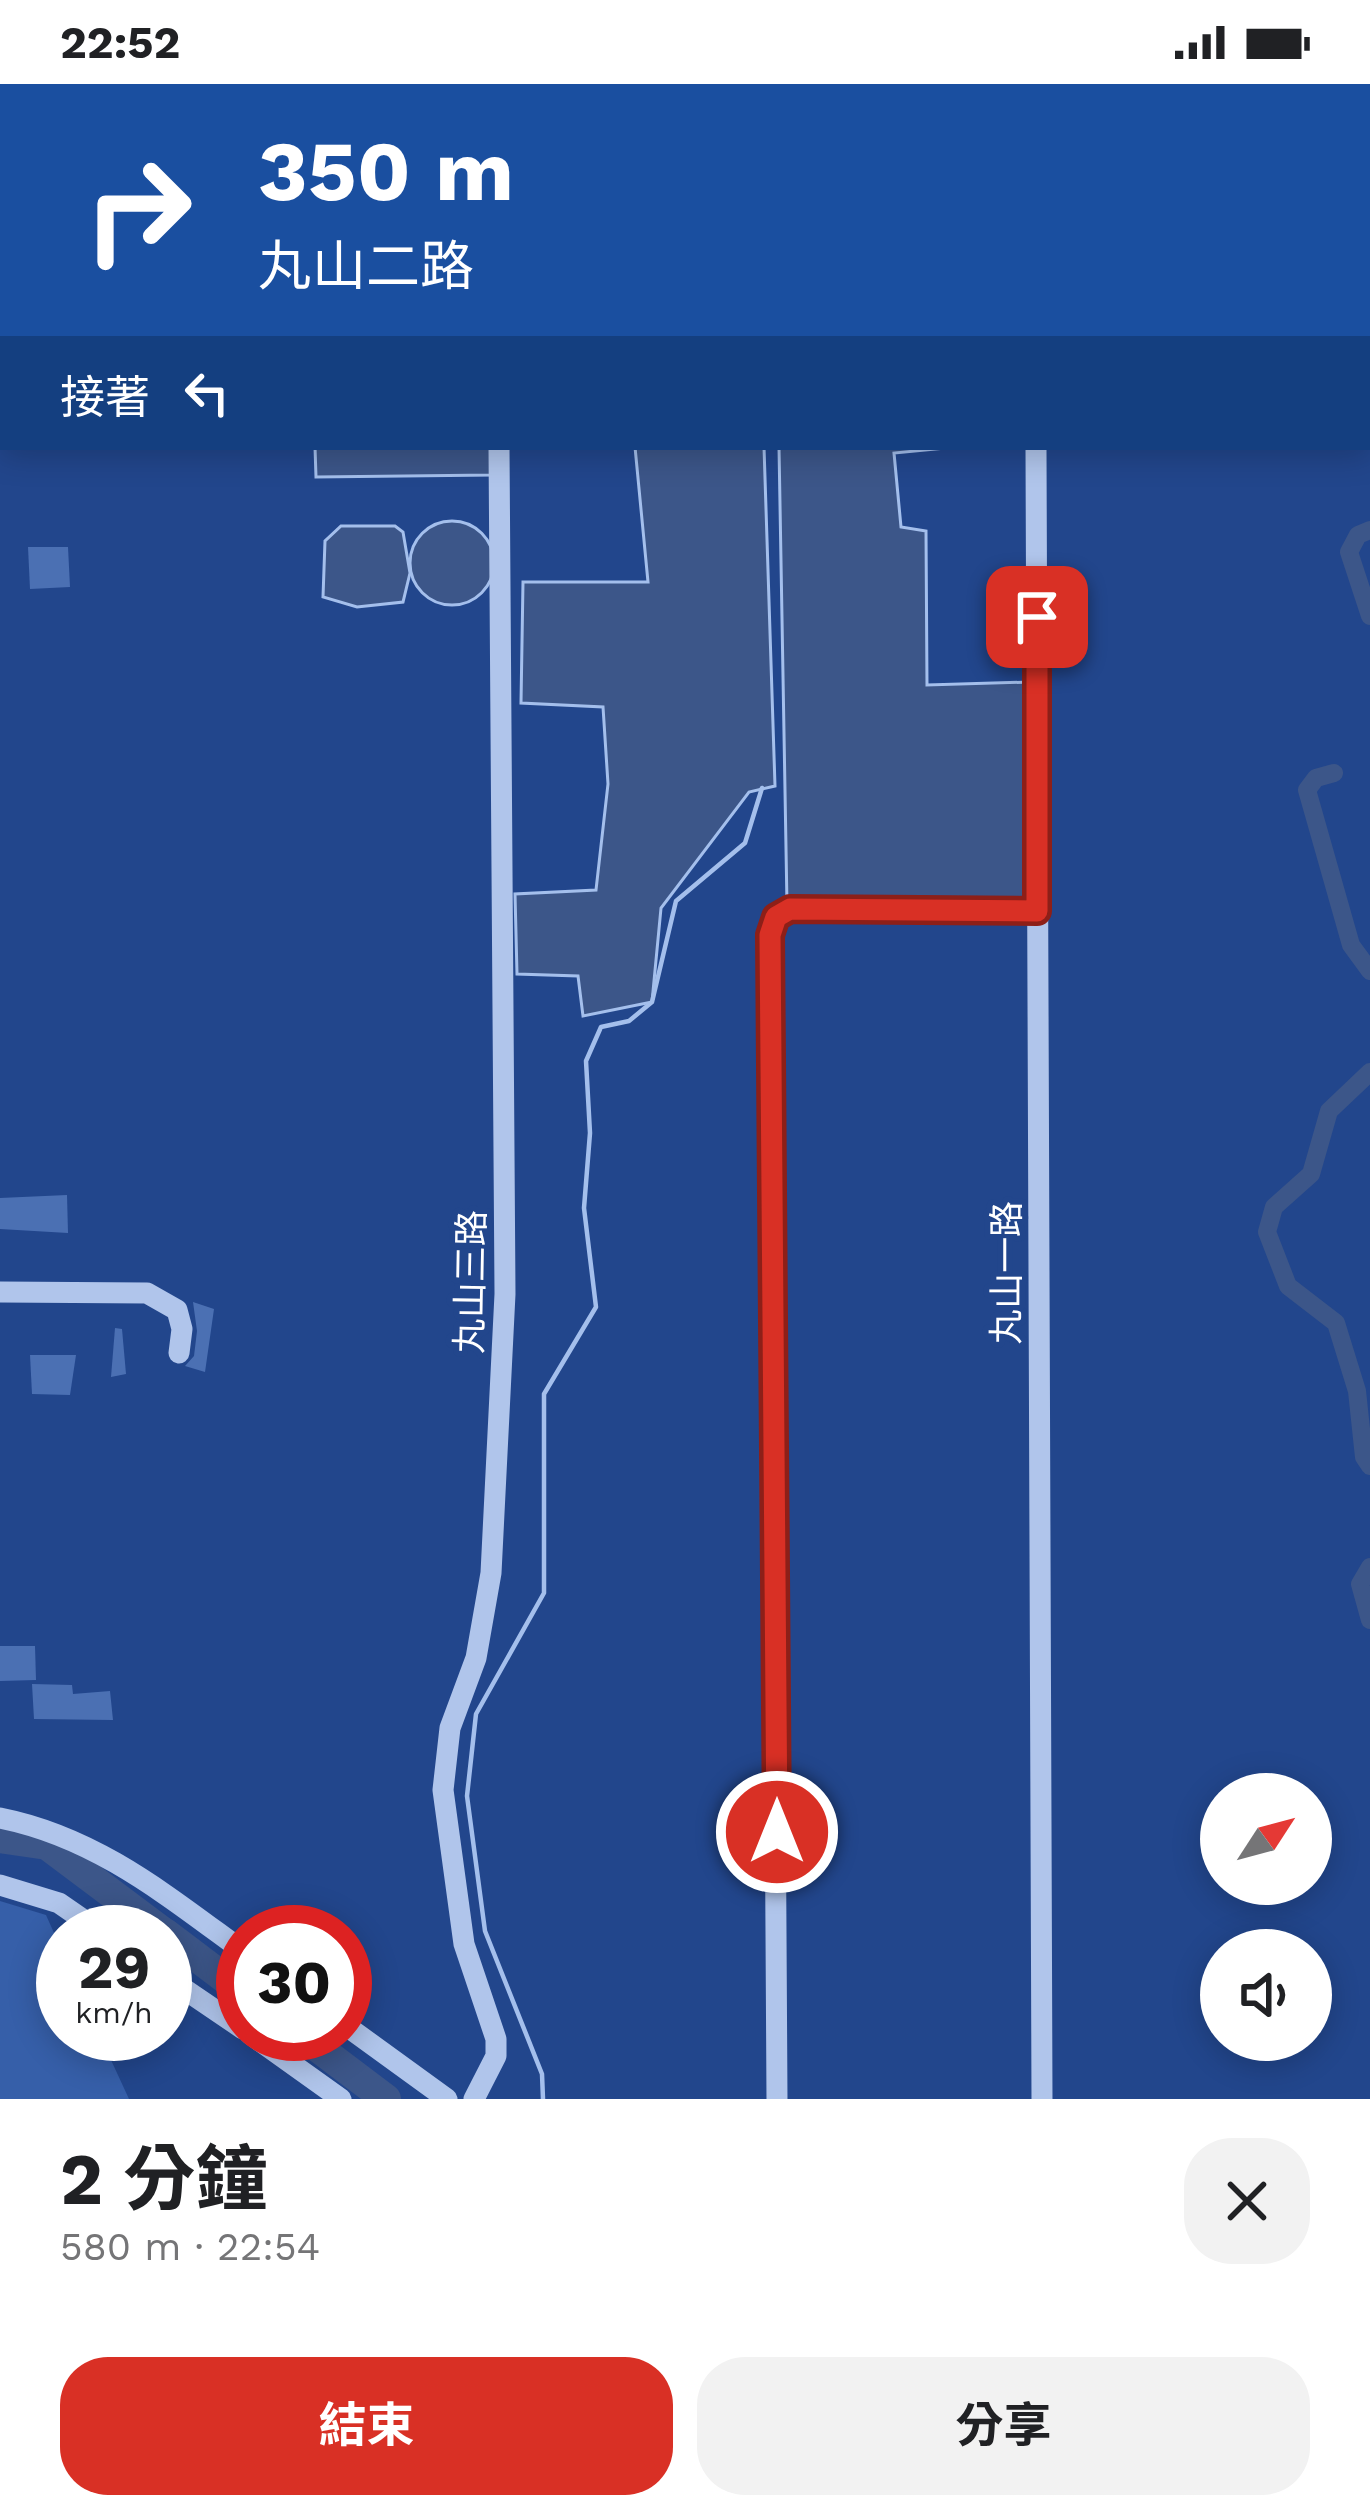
<!DOCTYPE html>
<html lang="zh-TW">
<meta charset="utf-8">
<style>
body{margin:0;font-family:"Work Sans","Noto Sans TC",sans-serif;background:#f2f2f2;color:#202124;height:100vh;display:flex;flex-direction:column;font-size:45px;white-space:nowrap}
*{box-sizing:border-box;margin:0}
p{font-size:39px;color:#757577}
.icon{flex:none;width:66px;height:66px;fill:none;stroke:currentColor;stroke-width:2;stroke-linecap:round;stroke-linejoin:round}
.map{position:relative;height:2015px;overflow:hidden}
.drawer{display:flex;flex-direction:column;background:#fff;flex:1}
.drawer>*{flex:none}
.top-card{position:absolute;left:0px;top:0px;width:1371px;height:366px;box-shadow:0 6px 30px #0003;background:#1a4fa0;color:#fff;overflow:hidden}
.needle{width:78px;rotate:54deg}
.controls{position:absolute;left:1200px;top:1689px;display:grid;gap:24px}
.controls a{display:grid;place-items:center;width:132px;height:132px;border-radius:50%;background:#fff;box-shadow:0 6px 30px #0003;font-size:60px}
.speed{position:absolute;left:36px;top:1821px;display:flex;gap:24px;font-size:60px;font-weight:700;text-align:center}
.speed>*{display:grid;place-content:center;width:156px;height:156px;border-radius:50%;background:#fff;box-shadow:0 6px 30px #0003;line-height:1}
.speed small{font-size:30px;font-weight:400}
.speed .limit{border:18px solid #d22;background:#fff;color:#111}
.pin{position:absolute;display:grid;place-items:center;width:102px;height:102px;color:#fff;margin:-51px;border-radius:24px;box-shadow:0 6px 18px #0006}
.me{position:absolute;width:132px;margin:-66px;rotate:0deg;stroke-linejoin:round;filter:drop-shadow(0 0 9px #0008)}
.turn{display:flex;align-items:center;gap:42px;height:252px;padding:0 60px;font-size:54px}
.turn .icon{width:156px;height:156px;stroke-width:2.5}
.turn b{display:block;font-size:84px;line-height:102px}
.then{display:flex;align-items:center;height:114px;padding:0 60px;background:#0003;gap:24px;font-size:45px}
.round{display:grid;place-items:center;flex:none;width:126px;height:126px;border-radius:48px;background:#f2f2f2}
.overview{display:flex;align-items:center;justify-content:space-between;height:204px;padding:0 60px}
h1{font-size:72px;font-weight:700;line-height:90px}
.primary-button{display:flex;gap:24px;margin-top:auto;padding:24px 60px}
.primary-button a{flex:1;height:138px;border-radius:48px;background:#d93025;color:#fff;font-size:48px;font-weight:700;line-height:138px;text-align:center}
.primary-button a+a{background:#f2f2f2;color:#202124}
.status{display:flex;justify-content:space-between;align-items:center;height:84px;padding:0 60px;background:#fff;direction:ltr}
.status svg{height:33px;fill:currentColor}
.map>svg:first-child{display:block}
</style>
<div class="status"><b>22:52</b><svg viewBox="0 0 49 12"><path d="M0 12V9h3v3zM5 12V6h3v6zM10 12V3h3v9zM15 12V0h3v12zM26 1h20v11H26zM47 4h2v5h-2z"/></svg></div>
<div class="map">
<svg width="1370" height="2015" viewBox="0 0 1370 2015">
<rect width="100%" height="100%" fill="#22468c"/>
<polygon fill="#365fa9" points="0,1817 46,1831 63,1869 63,1950 99,1950 129,2015 0,2015"/>
<g fill="#3c5689" stroke="#a4bfec" stroke-width="3">
<polygon points="654,0 1025,0 1025,3"/>
<polygon points="315,363 491,363 492,391 316,393"/>
<polygon points="635,363 764,363 775,702 749,708 661,824 652,918 583,932 578,892 517,890 515,810 596,806 608,700 603,623 521,619 523,498 648,498"/>
<polygon points="779,363 956,363 894,369 901,443 926,447 927,601 1029,598 1030,819 787,821"/>
<circle cx="452" cy="479" r="42"/>
<polygon points="341,442 395,442 403,448 410,489 403,518 357,523 323,513 325,457"/>
</g>
<g fill="none" stroke-linecap="round" stroke-linejoin="round">
<polyline stroke="#a4bfec" stroke-width="4.5" points="543,2015 542,1990 485,1847 467,1712 476,1630 544,1509 544,1310 596,1223 584,1124 590,1049 586,977 601,943 629,937 652,918 676,817 745,759 762,704"/>
<g stroke="#3c5689" stroke-width="18">
<polyline points="1350,3 1351,0"/>
<polyline points="1368,225 1370,229"/>
<polyline points="1370,446 1358,451 1349,468 1370,532"/>
<polyline points="1334,689 1316,694 1307,706 1351,861 1370,887"/>
<polyline points="1370,988 1329,1027 1311,1090 1274,1123 1267,1148 1288,1202 1336,1239 1357,1307 1364,1373 1370,1382"/>
<polyline points="1370,1483 1360,1500 1370,1536"/>
</g>
<g stroke="#3c5689" stroke-width="30">
<polyline points="0,1754 47,1761 163,1848"/>
<polyline points="165,1849 243,1908"/>
<polyline points="300,1950 386,2015"/>
</g>
</g>
<g fill="#4b70b3">
<polygon points="28,463 68,463 70,503 30,505"/>
<polygon points="67,1111 68,1149 0,1145 0,1114"/>
<polygon points="193,1218 214,1225 205,1288 185,1282 194,1272 197,1247"/>
<polygon points="115,1244 122,1245 126,1290 111,1293"/>
<polygon points="30,1271 76,1271 70,1311 32,1310"/>
<polygon points="0,1562 35,1562 36,1596 0,1597"/>
<polygon points="32,1600 72,1601 73,1610 110,1607 113,1636 34,1635"/>
</g>
<g fill="none" stroke-linecap="round" stroke-linejoin="round">
<g stroke="#b0c5eb" stroke-width="21">
<polyline points="496,0 496,3"/>
<polyline points="1033,0 1033,3"/>
<polyline points="1368,327 1370,327"/>
<polyline points="1036,363 1042,2015"/>
<polyline points="0,1208 147,1209 177,1226 182,1245 179,1269"/>
<path d="M0,1734C96,1753 166,1811 243,1867"/>
<polyline points="0,1801 59,1819 101,1848"/>
<polyline points="165,1892 243,1945"/>
<polyline points="345,1941 447,2015"/>
<polyline points="250,1950 341,2015"/>
<polyline points="474,2015 496,1972 496,1955 464,1860 443,1706 450,1644 476,1574 491,1489 505,1210 499,363"/>
<polyline points="777,2015 770,851 776,833 790,825 1037,827"/>
</g>
</g>
<g fill="none" stroke-linecap="round" stroke-linejoin="round">
<defs>
<polyline id="route" points="777,1748 770,851 776,833 790,825 1037,827 1037,533"/>
</defs>
<use href="#route" stroke="#8d1f18" stroke-width="30"/>
<use href="#route" stroke="#d93025" stroke-width="21"/>
</g>
<g text-anchor="middle" stroke-width="12" stroke-linejoin="round" paint-order="stroke">
<g font-size="36" fill="#fff" stroke="#22468c">
<text transform="translate(1006 1189) rotate(-90)" y="13">丸山一路</text>
<text transform="translate(470 1198) rotate(-89)" y="13">丸山三路</text>
</g>
</g>
</svg>
<div class="controls">
<a><svg class="needle" viewBox="-14 -14 28 28"><path d="M0-13l5 13h-10z" fill="#e53935"/><path d="M0 13l5-13h-10z" fill="#757577"/></svg></a>
<a><svg class="icon" aria-label="sound" viewBox="0 0 24 24"><path d="M4 9h4l5-4v14l-5-4H4zM17 9q2 3 0 6"/></svg></a>
</div>
<div class="speed"><div>29<small>km/h</small></div><div class="limit">30</div></div>
<div class="pin" style="left:1037px;top:533px;background:#d93025"><svg class="icon" aria-label="arrive" viewBox="0 0 24 24"><path d="M6 21V4h12l-3 4 3 4H6"/></svg></div>
<svg class="me" style="left:777px;top:1748px" viewBox="-20 -20 40 40"><circle r="17" fill="#d93025" stroke="#fff" stroke-width="3"/><path d="M0-11L8 9 0 5-8 9z" fill="#fff"/></svg>
<div class="top-card">
<div class="turn"><svg class="icon" aria-label="right" viewBox="0 0 24 24"><path d="M7 20v-9h11M14 6l5 5-5 5"/></svg><div><b>350 m</b>丸山二路</div></div>
<div class="then">接著<svg class="icon" aria-label="left" viewBox="0 0 24 24"><path d="M17 20v-9H6M10 6l-5 5 5 5"/></svg></div>
</div>
</div>
<section class="drawer">
<div class="overview"><div><h1>2 分鐘</h1><p>580 m · 22:54</p></div><a class="round"><svg class="icon" aria-label="close" viewBox="0 0 24 24"><path d="M6 6l12 12M18 6L6 18"/></svg></a></div>
<div class="primary-button"><a>結束</a><a>分享</a></div>
</section>
